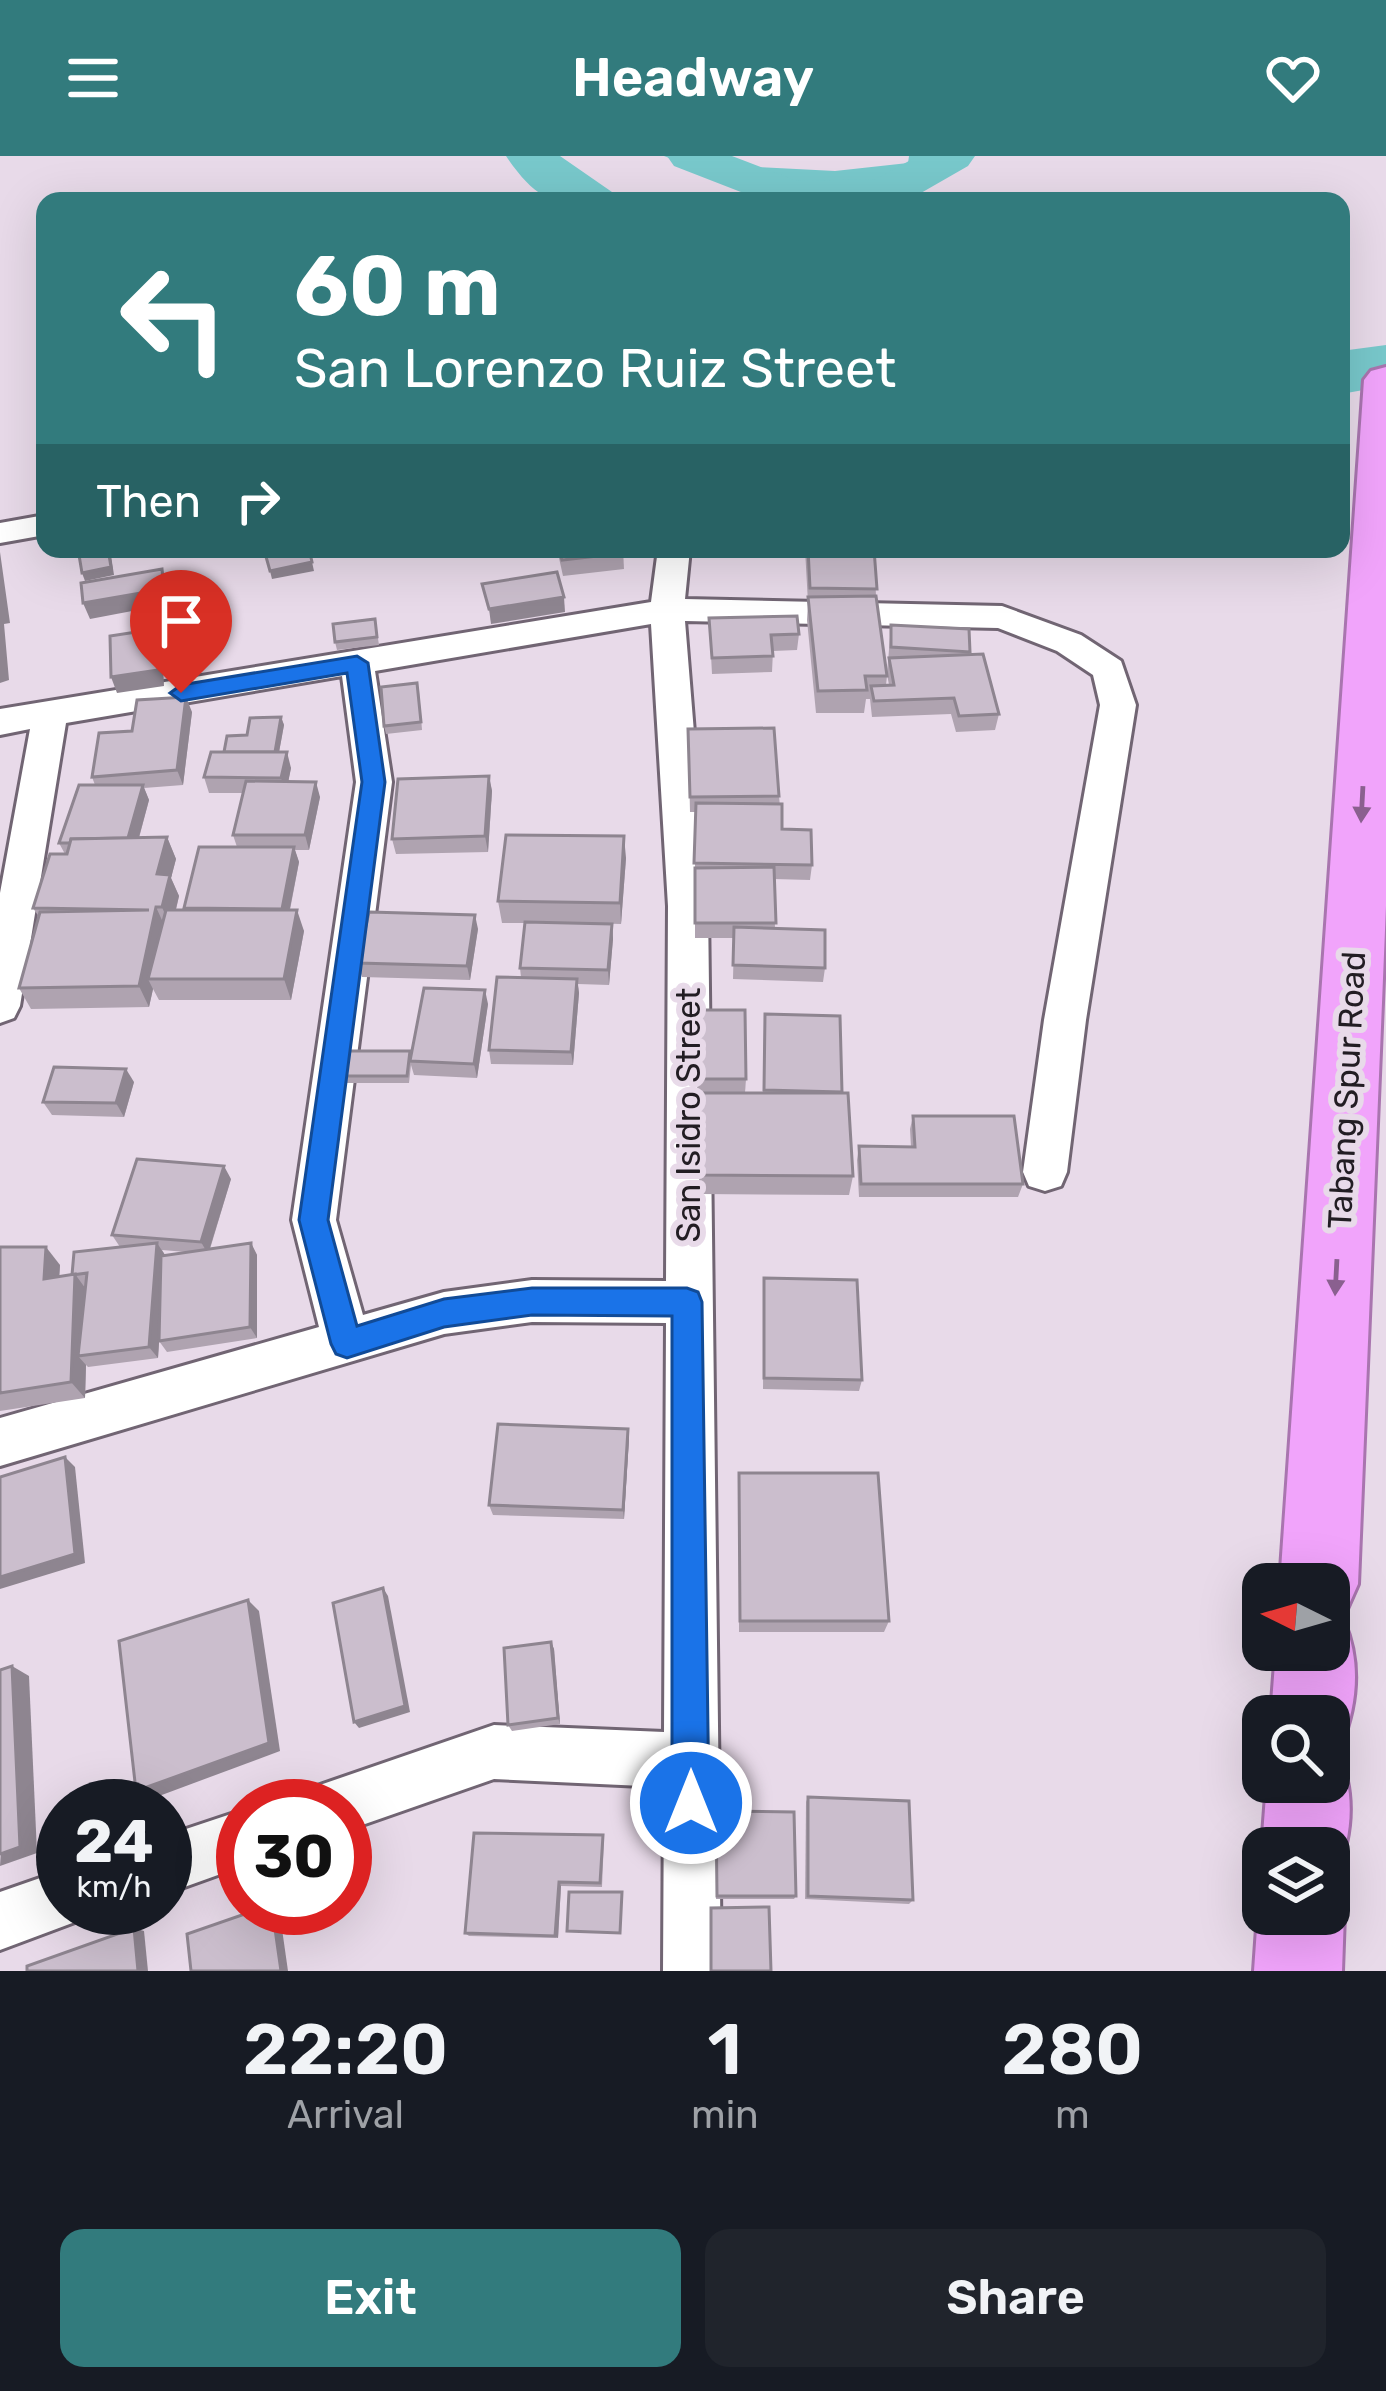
<!DOCTYPE html>
<style>
body{margin:0;font-family:Rubik,sans-serif;background:#20242c;color:#f1f3f6;height:100vh;display:flex;flex-direction:column;font-size:45px;white-space:nowrap}
*{box-sizing:border-box;margin:0}
p{font-size:39px;color:#9ea1a6}
.icon{flex:none;width:66px;height:66px;fill:none;stroke:currentColor;stroke-width:2;stroke-linecap:round;stroke-linejoin:round}
.map{position:relative;height:1815px;overflow:hidden}
.drawer{display:flex;flex-direction:column;background:#171b24;flex:1}
.drawer>*{flex:none}
.hud{position:absolute;left:36px;top:36px;width:1314px;height:366px;border-radius:24px;box-shadow:0 12px 48px #0002;background:#327b7d;color:#fff;overflow:hidden}
.needle{width:78px;rotate:275deg}
.buttons{position:absolute;left:1242px;top:1407px;display:grid;gap:24px}
.buttons a{display:grid;place-items:center;width:108px;height:108px;border-radius:24px;background:#171b24;box-shadow:0 12px 48px #0002;font-size:60px}
.speed{position:absolute;left:36px;top:1623px;display:flex;gap:24px;font-size:60px;font-weight:700;text-align:center}
.speed>*{display:grid;place-content:center;width:156px;height:156px;border-radius:50%;background:#171b24;box-shadow:0 12px 48px #0002;line-height:1}
.speed small{font-size:30px;font-weight:400}
.speed .limit{border:18px solid #d22;background:#fff;color:#111}
.pin{position:absolute;display:grid;place-items:center;width:102px;height:102px;color:#fff;margin:-123px -51px;border-radius:50% 50% 50% 0;rotate:-45deg;box-shadow:0 0 12px #0007}
.pin .icon{rotate:45deg}
.me{position:absolute;width:132px;margin:-66px;rotate:0deg;stroke-linejoin:round;filter:drop-shadow(0 0 9px #0008)}
.turn{display:flex;align-items:center;gap:42px;height:252px;padding:0 60px;font-size:54px}
.turn .icon{width:156px;height:156px;stroke-width:2.5}
.turn b{display:block;font-size:84px;line-height:102px}
.then{display:flex;align-items:center;height:114px;padding:0 60px;background:#0003;gap:24px;font-size:45px}
.eta{display:flex;justify-content:space-evenly;align-items:center;height:204px;text-align:center}
.eta b{font-size:72px;font-weight:600;line-height:84px}
.action{display:flex;gap:24px;margin-top:auto;padding:24px 60px}
.action a{flex:1;height:138px;border-radius:24px;background:#327b7d;color:#fff;font-size:48px;font-weight:600;line-height:138px;text-align:center}
.action a+a{background:#20242c;color:#f1f3f6}
header{display:flex;justify-content:space-between;align-items:center;height:156px;padding:0 60px;background:#327b7d;color:#fff;font-size:54px;font-weight:600}
.map>svg:first-child{display:block}
</style>
<header><svg class="icon" aria-label="menu" viewBox="0 0 24 24"><path d="M4 6h16M4 12h16M4 18h16"/></svg>Headway<svg class="icon" aria-label="heart" viewBox="0 0 24 24"><path d="M12 20l-8-8c-3-5 5-10 8-4 3-6 11-1 8 4z"/></svg></header>
<div class="map">
<svg width="1386" height="1815" viewBox="0 0 1386 1815">
<rect width="100%" height="100%" fill="#e8dae9"/>
<g fill="#78c8cb">
<path d="M506,0H560L625,45C561,45 545,57 506,0Z"/>
<polygon points="664,0 728,0 755,11 835,15 908,7 909,0 945,0 907,27 821,41 727,24"/>
<polygon points="1386,189 1386,230 1341,238 1341,195"/>
</g>
<g fill="none" stroke-linecap="round" stroke-linejoin="round">
<polygon fill="#78c8cb" fill-rule="evenodd" points="667,0 732,0 797,25 876,23 918,0 975,0 968,10 907,45 764,45 674,10"/>
<defs>
<g id="minor">
<polygon points="45,359 45,379 0,387 0,367"/>
<path d="M658,393H690L685,443L1002,450L1081,479L1121,505L1136,549L1086,864L1067,1016L1061,1030L1045,1035L1029,1030L1023,1016L1044,864L1100,549L1093,519L1057,495L998,472L685,465L708,750L721,1815H663L664,1631L494,1623L345,1675V1650H309L317,1630L494,1569L664,1576L666,1167L532,1166L444,1178L0,1310V1262L319,1171L292,1064L356,626L342,520L66,567L20,850L14,862L0,867V737L30,573L0,579V553L651,446ZM651,468L668,750L666,1125L532,1124L444,1136L363,1159L336,1064L392,626L375,515Z"/>
<polygon points="243,1654 243,1710 165,1738 165,1680"/>
<polygon points="63,1714 63,1752 88,1752 83,1763 0,1794 0,1736"/>
</g>
<g id="highway">
<path d="M1386,211V750L1358,1428L1346,1455L1333,1461L1344,1466C1361,1506 1357,1549 1341,1589L1330,1593L1338,1597C1356,1638 1352,1681 1335,1722L1329,1725V1692H1262L1267,1626H1329V1560H1271L1276,1494H1329V1428H1280L1364,224L1371,215Z"/>
<polygon points="1329,1726 1344,1758 1342,1815 1254,1815 1258,1758 1263,1745 1263,1758 1329,1758"/>
</g>
</defs>
<use href="#minor" stroke="#716573" stroke-width="6"/>
<use href="#highway" stroke="#a975af" stroke-width="6"/>
<use href="#minor" fill="#fff" fill-rule="evenodd"/>
<use href="#highway" fill="#f1a4fb" fill-rule="evenodd"/>
</g>
<g fill="#afa3b0" fill-rule="evenodd">
<polygon points="557,393 623,393 624,413 563,420"/>
<polygon points="805,393 874,393 876,440 887,520 886,529 889,529 887,518 891,469 970,496 969,499 999,558 995,574 956,576 951,558 872,561 870,543 866,543 864,557 816,557 807,464 808,447"/>
<polygon points="709,462 799,478 797,494 773,495 772,516 712,518"/>
<polygon points="375,463 379,489 337,494 335,486"/>
<polygon points="419,535 422,574 386,578 384,570"/>
<polygon points="192,556 183,629 144,632 149,644 139,682 167,681 176,703 171,722 179,740 176,754 185,754 237,691 233,679 243,637 209,637 204,621 224,596 247,579 281,561 284,569 279,596 291,612 288,626 320,641 309,694 295,694 299,706 290,754 304,775 291,844 159,844 153,833 149,851 31,853 19,832 39,761 33,752 65,698 59,687 95,629 92,621 132,575"/>
<polygon points="688,573 779,640 782,673 812,709 810,724 774,723 775,773 825,812 823,826 733,823 734,782 695,782 695,656 690,656"/>
<polygon points="489,620 492,635 488,696 396,698 392,683"/>
<polygon points="626,702 621,768 582,767 612,768 613,783 609,829 578,828 579,837 573,909 491,908 489,894 521,821 520,812 525,767 502,767 498,745"/>
<polygon points="478,773 470,824 362,821 358,807"/>
<polygon points="488,848 477,922 414,919 411,909 409,927 344,927 341,920 411,900"/>
<polygon points="697,854 746,923 745,937 697,936"/>
<polygon points="764,872 842,937 853,1020 849,1039 699,1038 700,937 763,937"/>
<polygon points="134,926 124,961 52,959 43,946"/>
<polygon points="913,960 1023,1028 1018,1041 859,1041 857,1004 859,990 911,991 910,973"/>
<path d="M231,1023L210,1093L251,1087L257,1099V1182L167,1196L159,1185L158,1202L88,1211L86,1209L85,1242L0,1255V1091L60,1109L59,1121L72,1119L120,1091L112,1079ZM162,1094L186,1096L165,1099Z"/>
<polygon points="764,1122 862,1224 859,1235 763,1233"/>
<polygon points="629,1283 624,1363 493,1359 489,1349"/>
<polygon points="739,1317 889,1465 884,1476 739,1476"/>
<polygon points="551,1486 554,1493 560,1568 512,1575 508,1569"/>
<polygon points="808,1641 913,1744 909,1748 805,1743 806,1646"/>
<polygon points="716,1655 796,1740 794,1743 716,1743"/>
<polygon points="603,1679 604,1683 602,1731 561,1730 558,1782 469,1780 465,1777"/>
</g>
<g fill="#8e8590">
<polygon points="108,393 110,393 114,419 85,425 82,417"/>
<polygon points="138,393 156,393 156,398 135,402 132,394"/>
<polygon points="0,396 10,467 4,468 9,524 0,527"/>
<polygon points="312,406 314,415 272,423 270,415"/>
<polygon points="162,413 167,429 169,448 90,463 83,447"/>
<polygon points="564,441 565,456 491,468 489,453"/>
<polygon points="156,473 162,488 164,530 117,537 111,521"/>
<polygon points="186,541 192,556 183,629 177,614"/>
<polygon points="281,561 284,569 277,607 275,599"/>
<polygon points="287,596 291,612 286,637 281,622"/>
<polygon points="489,620 492,635 488,696 485,680"/>
<polygon points="316,626 320,641 309,694 305,679"/>
<polygon points="143,629 149,644 133,703 126,688"/>
<polygon points="624,680 626,702 621,768 620,747"/>
<polygon points="167,681 176,703 171,722 179,740 171,773 162,751 157,718"/>
<polygon points="294,691 299,706 287,767 282,753"/>
<polygon points="156,751 166,773 148,823 153,833 149,851 139,830"/>
<polygon points="297,754 304,775 291,844 284,823"/>
<polygon points="475,759 478,773 470,824 467,810"/>
<polygon points="612,768 613,783 609,829 608,814"/>
<polygon points="577,823 579,837 573,909 571,896"/>
<polygon points="485,834 488,848 477,922 474,908"/>
<polygon points="126,913 134,926 124,961 116,947"/>
<polygon points="224,1010 231,1023 208,1098 201,1086"/>
<polygon points="157,1087 165,1099 158,1202 149,1191"/>
<polygon points="251,1087 257,1099 257,1182 250,1171"/>
<polygon points="46,1091 60,1109 58,1140 44,1123"/>
<polygon points="75,1118 88,1136 78,1200 86,1209 85,1242 71,1226"/>
<polygon points="628,1273 629,1283 624,1363 623,1354"/>
<polygon points="65,1301 75,1311 85,1407 0,1433 0,1421"/>
<polygon points="383,1432 388,1440 410,1556 359,1572 354,1566"/>
<polygon points="248,1444 259,1455 280,1595 151,1643 136,1635"/>
<polygon points="551,1486 554,1493 560,1568 558,1562"/>
<polygon points="12,1510 29,1520 37,1697 0,1710"/>
<polygon points="559,1726 561,1730 558,1782 555,1780"/>
<polygon points="272,1752 279,1752 288,1815 281,1815"/>
<polygon points="134,1772 144,1775 148,1815 138,1815"/>
</g>
<g fill="#cbbecd" stroke="#8e8590" stroke-width="3">
<polygon points="78,393 108,393 111,411 82,417"/>
<polygon points="283,393 309,393 312,406 270,415 265,397"/>
<polygon points="559,393 623,393 624,397 562,404"/>
<polygon points="808,393 874,393 877,433 810,432"/>
<polygon points="162,413 164,433 83,447 81,427"/>
<polygon points="557,416 564,441 489,453 482,428"/>
<polygon points="876,440 887,520 865,520 867,534 818,535 808,441"/>
<polygon points="797,460 799,478 771,479 773,500 712,502 709,462"/>
<polygon points="375,463 377,481 335,486 333,468"/>
<polygon points="891,469 969,473 970,496 891,491"/>
<polygon points="156,473 158,514 111,521 110,480"/>
<polygon points="983,498 999,558 959,560 954,542 874,545 871,530 894,529 889,502"/>
<polygon points="417,527 421,566 384,570 381,531"/>
<polygon points="186,541 177,614 92,621 99,577 132,575 137,544"/>
<polygon points="281,561 275,596 224,596 227,580 247,579 250,562"/>
<polygon points="774,572 779,640 690,641 688,573"/>
<polygon points="211,596 287,596 281,622 204,621"/>
<polygon points="489,620 485,680 392,683 398,623"/>
<polygon points="246,625 316,626 305,679 233,679"/>
<polygon points="79,629 143,629 128,682 71,683 70,687 59,687"/>
<polygon points="696,647 782,648 782,673 811,674 812,709 694,707"/>
<polygon points="506,679 624,680 620,747 498,745"/>
<polygon points="167,681 157,718 170,719 162,751 156,751 139,830 19,832 40,756 149,754 33,752 50,698 67,698 71,683"/>
<polygon points="199,691 294,691 282,753 184,752"/>
<polygon points="774,711 776,767 695,767 695,712"/>
<polygon points="166,754 297,754 284,823 148,823"/>
<polygon points="369,756 475,759 467,810 358,807"/>
<polygon points="525,766 612,768 608,814 520,812"/>
<polygon points="734,771 825,774 825,812 733,809"/>
<polygon points="497,821 577,823 571,896 489,894"/>
<polygon points="424,832 485,834 474,908 410,905"/>
<polygon points="697,854 745,854 746,923 697,923"/>
<polygon points="765,858 840,860 842,936 764,934"/>
<polygon points="346,895 410,895 407,920 341,920"/>
<polygon points="54,911 126,913 116,947 43,946"/>
<polygon points="700,937 848,937 853,1020 700,1019"/>
<polygon points="913,960 1014,960 1023,1028 861,1028 859,990 915,991"/>
<polygon points="137,1003 224,1010 201,1086 112,1079"/>
<polygon points="157,1087 149,1191 78,1200 87,1117 72,1119 74,1096"/>
<polygon points="251,1087 250,1171 159,1185 161,1100"/>
<polygon points="0,1091 46,1091 44,1123 75,1118 71,1226 0,1237"/>
<polygon points="764,1122 857,1124 862,1224 764,1222"/>
<polygon points="498,1268 628,1273 623,1354 489,1349"/>
<polygon points="65,1301 75,1398 0,1421 0,1321"/>
<polygon points="739,1317 878,1317 889,1465 740,1465"/>
<polygon points="383,1432 405,1550 354,1566 333,1447"/>
<polygon points="248,1444 269,1587 136,1635 119,1485"/>
<polygon points="551,1486 558,1562 508,1569 504,1492"/>
<polygon points="12,1510 20,1691 0,1698 0,1514"/>
<polygon points="808,1641 909,1645 913,1744 808,1740"/>
<polygon points="716,1655 794,1656 796,1740 717,1740"/>
<polygon points="474,1677 603,1679 600,1727 559,1726 555,1780 465,1777"/>
<polygon points="569,1736 622,1736 620,1777 567,1775"/>
<polygon points="769,1751 771,1815 711,1815 711,1752"/>
<polygon points="262,1752 272,1752 281,1815 191,1815 187,1778"/>
<polygon points="134,1772 138,1815 27,1815 27,1810"/>
</g>
<defs><path id="oneway-solid" d="M-6-.8H1V-3.2L6.5 0L1 3.2V.8H-6Z" transform="scale(3)"/></defs>
<g fill="#8a608f">
<use href="#oneway-solid" transform="translate(1362 648) rotate(93)"/>
<use href="#oneway-solid" transform="translate(1336 1121) rotate(93)"/>
</g>
<polygon fill="#1a73e8" stroke="#114b97" stroke-width="3" points="357,500 368,507 385,626 328,1064 357,1170 444,1143 532,1132 687,1132 698,1136 702,1146 709,1647 703,1660 691,1665 678,1660 672,1647 672,1160 532,1159 444,1171 347,1202 336,1198 331,1188 299,1064 362,626 347,517 181,545 170,537 181,529"/>
<g text-anchor="middle" stroke-width="12" stroke-linejoin="round" paint-order="stroke">
<g font-size="33" fill="#221d23" stroke="#e8dae9">
<text transform="translate(1346 934) rotate(-87)" y="12">Tabang Spur Road</text>
<text transform="translate(688 959) rotate(-90)" y="12">San Isidro Street</text>
</g>
</g>
</svg>
<div class="buttons">
<a><svg class="needle" viewBox="-14 -14 28 28"><path d="M0-13l5 13h-10z" fill="#e53935"/><path d="M0 13l5-13h-10z" fill="#9ea1a6"/></svg></a>
<a><svg class="icon" aria-label="search" viewBox="0 0 24 24"><circle cx="10" cy="10" r="6"/><path d="M15 15l6 6"/></svg></a>
<a><svg class="icon" aria-label="layers" viewBox="0 0 24 24"><path d="M12 4l9 5-9 5-9-5zM3 14l9 5 9-5"/></svg></a>
</div>
<div class="speed"><div>24<small>km/h</small></div><div class="limit">30</div></div>
<div class="pin" style="left:181px;top:537px;background:#d93025"><svg class="icon" aria-label="arrive" viewBox="0 0 24 24"><path d="M6 21V4h12l-3 4 3 4H6"/></svg></div>
<svg class="me" style="left:691px;top:1647px" viewBox="-20 -20 40 40"><circle r="17" fill="#1a73e8" stroke="#fff" stroke-width="3"/><path d="M0-11L8 9 0 5-8 9z" fill="#fff"/></svg>
<div class="hud">
<div class="turn"><svg class="icon" aria-label="left" viewBox="0 0 24 24"><path d="M17 20v-9H6M10 6l-5 5 5 5"/></svg><div><b>60 m</b>San Lorenzo Ruiz Street</div></div>
<div class="then">Then<svg class="icon" aria-label="right" viewBox="0 0 24 24"><path d="M7 20v-9h11M14 6l5 5-5 5"/></svg></div>
</div>
</div>
<section class="drawer">
<div class="eta">
<div><b>22:20</b><p>Arrival</p></div>
<div><b>1</b><p>min</p></div>
<div><b>280</b><p>m</p></div>
</div>
<div class="action"><a>Exit</a><a>Share</a></div>
</section>
